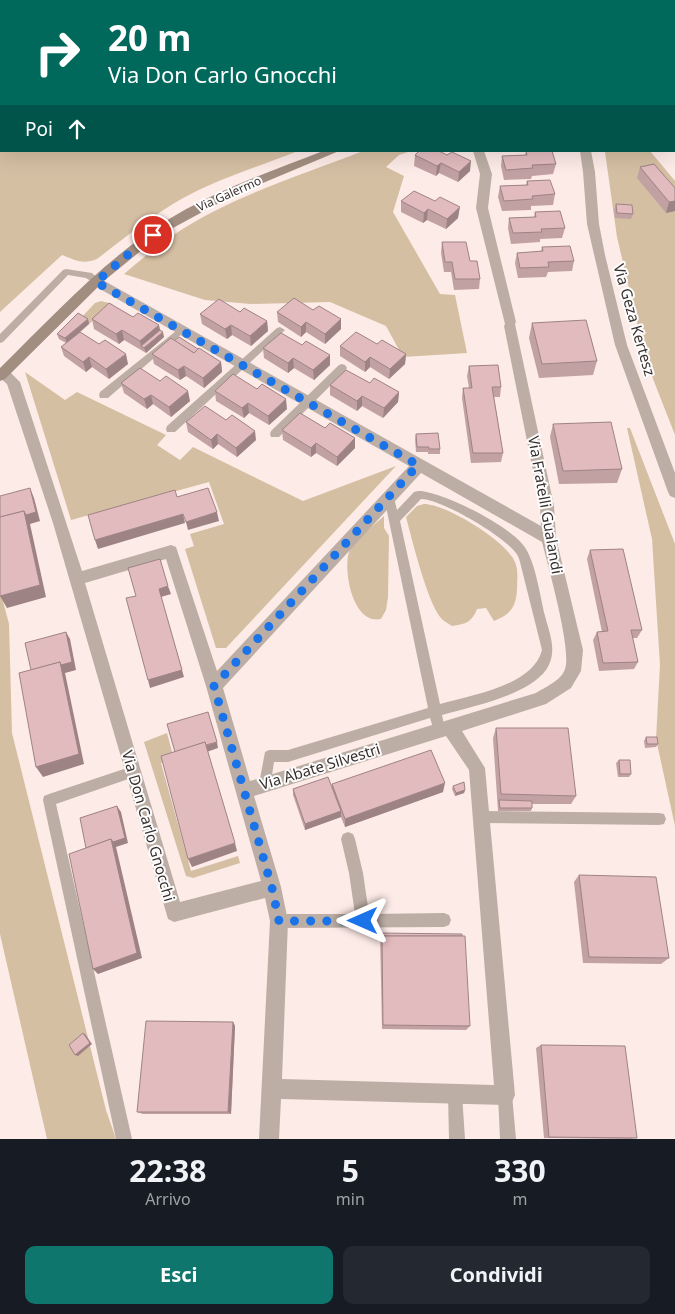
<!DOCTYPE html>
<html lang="it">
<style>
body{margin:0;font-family:"Noto Sans",sans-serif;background:#242831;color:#f1f3f6;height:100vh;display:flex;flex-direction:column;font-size:19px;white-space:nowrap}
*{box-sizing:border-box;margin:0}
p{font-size:16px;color:#9ea1a6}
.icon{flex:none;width:28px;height:28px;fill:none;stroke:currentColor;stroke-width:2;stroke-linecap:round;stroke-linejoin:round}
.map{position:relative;height:1139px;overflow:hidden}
.details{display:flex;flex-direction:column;background:#171b24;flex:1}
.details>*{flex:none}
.guide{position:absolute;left:0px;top:0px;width:675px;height:152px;box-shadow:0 5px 20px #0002;background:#00695c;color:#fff;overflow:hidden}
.pin{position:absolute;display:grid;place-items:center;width:42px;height:42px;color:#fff;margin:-21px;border:2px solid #fff;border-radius:50%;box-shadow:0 1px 5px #0007}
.me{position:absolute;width:55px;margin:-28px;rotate:270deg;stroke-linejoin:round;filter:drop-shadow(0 0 4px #0008)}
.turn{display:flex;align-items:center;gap:18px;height:105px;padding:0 25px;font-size:22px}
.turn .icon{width:65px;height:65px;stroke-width:2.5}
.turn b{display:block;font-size:35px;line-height:42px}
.then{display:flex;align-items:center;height:48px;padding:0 25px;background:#0003;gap:10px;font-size:19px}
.eta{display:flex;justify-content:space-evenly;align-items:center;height:85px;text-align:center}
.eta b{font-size:30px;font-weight:700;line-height:35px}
.button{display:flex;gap:10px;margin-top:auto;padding:10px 25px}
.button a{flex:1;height:58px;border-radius:10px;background:#0f766e;color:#fff;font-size:20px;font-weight:700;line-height:58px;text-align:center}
.button a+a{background:#242831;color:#f1f3f6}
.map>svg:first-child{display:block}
</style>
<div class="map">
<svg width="675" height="1139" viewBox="0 0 675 1139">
<rect width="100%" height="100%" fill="#fdebe7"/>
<g fill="#d5bfa3">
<path d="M0,91L1,151H298C253,169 203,183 162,211C139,226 118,243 97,259C83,265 75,260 62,255L0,312Z"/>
<path d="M363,151H411L399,155L386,167L404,176L393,212L440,294L455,295L467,353L403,357L386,326L330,302L251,304L205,300L124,274C139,261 155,248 172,236C229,197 299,176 363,151Z"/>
<polygon points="611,151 650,151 675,181 675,435 646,361 617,237 605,152"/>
<polygon points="101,301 113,304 89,324 80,319 95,303"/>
<polygon points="25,372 65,400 77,392 166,435 157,445 180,460 193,447 303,501 396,466 226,648 216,648 185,549 194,546 190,534 224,524 209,482 71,520"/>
<polygon points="627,428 630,428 675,544 675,826 656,739 660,665 652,539"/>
<path d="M424,504C446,504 504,540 514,560C519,569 517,579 517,590C516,607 510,615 494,621L486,608L477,609C472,622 466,624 452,626C448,623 443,621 440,617C427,600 412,540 406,517L417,506Z"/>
<path d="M384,516V528L389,536L388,597L386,610L381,619C353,625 343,571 349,552C352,543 376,523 384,516Z"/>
<polygon points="0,590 9,624 12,733 106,1110 116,1139 47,1139 0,934"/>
<polygon points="167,733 174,759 161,763 191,871 238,856 240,863 193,878 186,876 144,742"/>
</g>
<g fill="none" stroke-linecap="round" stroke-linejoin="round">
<g fill="#bcaea5" fill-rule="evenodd">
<polygon points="346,0 354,0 355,1 347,1"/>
<polygon points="66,269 92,273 102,282 97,285 86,278 68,275 3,342 0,343 0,334 63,270"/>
<polygon points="181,327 186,330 184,332 108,398 100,398 99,395 100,392"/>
<polygon points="280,327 285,330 283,332 175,432 167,432 166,429 167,426 277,328"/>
<polygon points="342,364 345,365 347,368 345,371 279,437 271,437 270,434 271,431 339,365"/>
<path d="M418,491C442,491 510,526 524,546C536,563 540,596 545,616C550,635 558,652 546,670C527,696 472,706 442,715L445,730L443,734L439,736L435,734L430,718L288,762H274L270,788L265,790L260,788L259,784L265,752L269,750H288L428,708L384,497L389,493L393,494L397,510L414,492ZM421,499C441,499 502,535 515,552C518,555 519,558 520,562L542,650C533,686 471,695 440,704L400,521Z"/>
<polygon points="133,766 137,768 139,772 137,776 56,804 132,1139 116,1139 43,800 44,796 49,794"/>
<polygon points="482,811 659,813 664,814 666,819 664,824 659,825 482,823 477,822 476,817 477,812"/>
<polygon points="348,832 353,834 355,839 363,873 369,914 444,913 449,915 451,920 449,925 444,927 279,928 274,926 272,921 274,916 279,914 355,914 349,873 341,839 343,834"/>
<polygon points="455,1087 460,1089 462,1094 465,1139 449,1139 448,1094 450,1089"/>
<polygon points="505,1088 510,1090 512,1095 516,1139 500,1139 498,1095 500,1090"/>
</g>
<g fill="#bcaea5" fill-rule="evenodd">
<path d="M473,151H484L492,174L488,208L516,322L515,324L554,506L556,538L583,650L581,671L571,688L546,704L462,731L485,768L515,1095L512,1102L505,1105L281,1099L279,1139H259L270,921L265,898L174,922L168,919L53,523L7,384L0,378V369L8,370L20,382L82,571L171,545L176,547L217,671L409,466L93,285L91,282L93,279H101L541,526L540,506L504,326L505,324L476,208L480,174ZM421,473L542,542C548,566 572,650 565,669C561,681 545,687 536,693L250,781L223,688ZM166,559L206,686L261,881L180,902L85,583ZM446,736L469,770L494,1085L282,1079L288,921L281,887L254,796Z"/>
<polygon points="580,151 591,151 595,172 599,224 605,255 627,345 675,473 675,498 670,496 668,492 615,345 587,224 583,172"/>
</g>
<g fill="#a28e81" fill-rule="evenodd">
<polygon points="484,0 494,0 495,1 485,1"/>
<polygon points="521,0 531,0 532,1 522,1"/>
<rect x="540" y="0" width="10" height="1"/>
<path d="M323,151H339L232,196L171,229L148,245L105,280L5,379L0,381V368C52,317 102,262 164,222C214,191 269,172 323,151Z"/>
</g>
</g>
<g fill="#c2a1a3">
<polygon points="0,0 11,0 10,1 1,1 1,4 0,3"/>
<polygon points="51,0 120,0 120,1 52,1"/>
<polygon points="408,0 440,0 440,1 409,1"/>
<polygon points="584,0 636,0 637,1 584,1"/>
<polygon points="663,0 675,0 675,6 674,7 674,1 664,1"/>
<polygon points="674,38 675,39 675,152 674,151"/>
<polygon points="526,151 556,164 553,174 532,176 531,179 504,180 501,166 502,156 525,155"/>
<polygon points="415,155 447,155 470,171 458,182 439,173 436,176 414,166"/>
<polygon points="640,167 675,188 675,211 666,213 637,178"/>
<polygon points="527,181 555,194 553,205 531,206 531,210 502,211 498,197 500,186 526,185"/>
<polygon points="401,201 458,218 446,229 427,220 423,223 401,212"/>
<polygon points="616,204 633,214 631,219 615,218 614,210"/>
<polygon points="535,212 565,228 562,238 540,239 540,242 511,244 508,228 509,218 534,217"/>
<polygon points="442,242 470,261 480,279 479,289 454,290 451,272 444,272 441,253"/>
<polygon points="542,247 574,261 572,271 548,272 546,277 518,278 515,263 517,253 541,252"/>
<polygon points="313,310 341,319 341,329 325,344 306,332 301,337 278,322 277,312"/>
<polygon points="240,312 267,321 268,331 251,346 232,335 227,339 202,324 200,314"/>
<polygon points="133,317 160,330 164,337 146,353 124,340 119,344 94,329 92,319"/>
<polygon points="88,319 89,324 79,333 128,364 109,379 92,367 86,372 64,356 61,347 66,343 59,339 57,334"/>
<polygon points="532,323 597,361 593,375 539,378 529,338"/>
<polygon points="174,341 221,362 222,372 204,388 186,376 180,380 154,364 152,354"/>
<polygon points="377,344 406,354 405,364 389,379 370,367 365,372 340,356 340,346"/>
<polygon points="302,345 330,355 330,365 314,380 294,368 288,373 264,358 263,348"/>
<polygon points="469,366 501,387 500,397 494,397 503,453 501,462 471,463 462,398 463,388 469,388 467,376"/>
<polygon points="160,381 190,401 171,417 153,404 147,409 124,393 121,383"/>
<polygon points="370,383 399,392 398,402 383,418 362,406 357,411 330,395 330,385"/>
<polygon points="215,391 287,409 269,425 249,413 244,418 216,401"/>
<polygon points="226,420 256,440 237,457 218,444 213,449 188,432 186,422"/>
<polygon points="553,424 622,469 617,483 559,484 550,437"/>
<polygon points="282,430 355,448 337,466 316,453 311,457 283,440"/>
<polygon points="416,434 440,449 440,454 428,454 428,452 416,452 415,439"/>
<polygon points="590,550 642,630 637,638 633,638 638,662 634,669 599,671 593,640 597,632 602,632 587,559"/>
<polygon points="496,728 576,796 571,804 532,804 532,808 531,811 498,811 493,738"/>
<polygon points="646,737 658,744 656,747 645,748 644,741"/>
<polygon points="619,760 631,774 629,777 618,777 616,763"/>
<polygon points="332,784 443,792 345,827 341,817 305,830 293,795 293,789 332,787"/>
<polygon points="453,786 465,790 464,793 455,796 452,789"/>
<polygon points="579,875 669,958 661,964 583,963 574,882"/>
<polygon points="380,933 470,1026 466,1030 382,1029"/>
<polygon points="233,1022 235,1026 231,1114 143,1114 137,1112"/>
<polygon points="541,1045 637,1138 630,1139 544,1138 536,1048"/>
</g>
<g fill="#9e8385">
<polygon points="109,0 120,0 120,1 107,1"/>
<rect x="314" y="0" width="19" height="1"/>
<rect x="417" y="0" width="23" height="1"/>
<polygon points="674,0 675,0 675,6 674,7"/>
<polygon points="674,94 675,94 675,111 674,112"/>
<polygon points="471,161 470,171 458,182 459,172"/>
<polygon points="441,163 439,173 436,176 437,166"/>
<polygon points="675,201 675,211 666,213 669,202"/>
<polygon points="460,207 458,218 446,229 447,219"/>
<polygon points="428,209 427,220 423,223 424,213"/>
<polygon points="88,319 89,324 67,343 65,338"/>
<polygon points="341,319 341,329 325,344 325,334"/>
<polygon points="267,321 268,331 251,346 250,336"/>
<polygon points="306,322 306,332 301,337 301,327"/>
<polygon points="159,325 161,334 163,332 164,337 146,353 144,348 141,346 142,351 140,341"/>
<polygon points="231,325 232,335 227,339 225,329"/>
<polygon points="122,330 124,340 119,344 116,334"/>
<polygon points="126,354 128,364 109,379 106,369"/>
<polygon points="406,354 405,364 389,379 390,369"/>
<polygon points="330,355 330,365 314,380 313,370"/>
<polygon points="89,357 92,367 86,372 83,362"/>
<polygon points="370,357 370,367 365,372 365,362"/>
<polygon points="293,358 294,368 288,373 288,363"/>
<polygon points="221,362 222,372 204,388 203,378"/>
<polygon points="184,366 186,376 180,380 178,370"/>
<polygon points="188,391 190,401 171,417 169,407"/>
<polygon points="399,392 398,402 383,418 384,408"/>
<polygon points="151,395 153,404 147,409 144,399"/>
<polygon points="362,396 362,406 357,411 357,401"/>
<polygon points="286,399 287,409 269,425 268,416"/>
<polygon points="248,403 249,413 244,418 242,408"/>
<polygon points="255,431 256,440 237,457 236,448"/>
<polygon points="217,434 218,444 213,449 211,440"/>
<polygon points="355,438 355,448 337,466 337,457"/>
<polygon points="316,443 316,453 311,457 311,448"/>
<polygon points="30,488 34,498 40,521 30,524 46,597 7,608 0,596"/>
<polygon points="217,512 219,521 188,530 186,522"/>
<polygon points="183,514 185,523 98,549 95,540"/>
<polygon points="168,586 171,594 161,597 184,677 150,688 148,680 159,589"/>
<polygon points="66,632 70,639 76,670 65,673 84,764 43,777 36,767"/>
<polygon points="217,742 218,748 178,762 176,755"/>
<polygon points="445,783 443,792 345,827 345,819"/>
<polygon points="465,790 464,793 455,796 456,793"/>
<polygon points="117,806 121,812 128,843 116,847 142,958 98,974 93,969"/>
<polygon points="341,811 341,817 305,830 305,824"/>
<polygon points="235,843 237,851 192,867 188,859"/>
<polygon points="233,1022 235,1026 231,1114 228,1112"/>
<polygon points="83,1033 85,1034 92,1044 78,1056 75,1055"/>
</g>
<g fill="#e2bbbe" stroke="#9e8385">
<polygon points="68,0 109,0 107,1 71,1"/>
<polygon points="260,0 314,0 315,1 261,1"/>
<polygon points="596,0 636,0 637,1 598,1"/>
<polygon points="674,38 675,39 675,61 674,60"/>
<polygon points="674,83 675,84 675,94 674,94"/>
<polygon points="674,107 675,108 675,138 674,136"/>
<polygon points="419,151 439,151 447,155 452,152 471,161 459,172 441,163 437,166 415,155"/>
<polygon points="526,151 552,151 556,164 532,165 533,168 506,170 502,156 527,155"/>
<polygon points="654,164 675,188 675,201 669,202 640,167"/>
<polygon points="550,180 555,194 532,196 533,199 504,201 500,186 528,185 527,181"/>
<polygon points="414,191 435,201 440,197 460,207 447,219 428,209 424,213 401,201"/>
<polygon points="616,204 632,205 633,214 617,213"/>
<polygon points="560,211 565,228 541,229 542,232 513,233 509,218 536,217 535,212"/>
<polygon points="442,242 466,242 470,261 477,261 480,279 455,279 452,262 445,262"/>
<polygon points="570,246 574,261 548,262 549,267 520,268 517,253 543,251 542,247"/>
<polygon points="294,298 313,310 319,306 341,319 325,334 306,322 301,327 277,312"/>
<polygon points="219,299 240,312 244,308 267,321 250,336 231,325 225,329 200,314"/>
<polygon points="109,303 133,317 138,313 159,325 140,341 122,330 116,334 92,319"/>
<polygon points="78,313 88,319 65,338 57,334"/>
<polygon points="586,320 597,361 542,364 532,323"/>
<polygon points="160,330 163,332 144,348 141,346"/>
<polygon points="80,332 99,344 105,340 126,354 106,369 89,357 83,362 61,347"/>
<polygon points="356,332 377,344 382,340 406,354 390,369 370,357 365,362 340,346"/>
<polygon points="281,333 302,345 306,341 330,355 313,370 293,358 288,363 263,348"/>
<polygon points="179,337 198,349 194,353 174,341"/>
<polygon points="171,338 194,353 199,348 221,362 203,378 184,366 178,370 152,354"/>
<polygon points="498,365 501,387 492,387 503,453 473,453 463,388 472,388 469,366"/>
<polygon points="140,368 160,381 166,376 188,391 169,407 151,395 144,399 121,383"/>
<polygon points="346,370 370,383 374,378 399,392 384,408 362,396 357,401 330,385"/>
<polygon points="233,374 257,389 262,384 286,399 268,416 248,403 242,408 215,391"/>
<polygon points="205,406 226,420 232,415 255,431 236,448 217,434 211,440 186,422"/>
<polygon points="300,413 325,428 330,423 355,438 337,457 316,443 311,448 282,430"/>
<polygon points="611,422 622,469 563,471 553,424"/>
<polygon points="438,433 440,449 429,449 429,447 417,447 416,434"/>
<polygon points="30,488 36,512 26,515 24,511 0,517 0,496"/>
<polygon points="208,488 217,512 186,522 183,514 95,540 88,515 175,490 177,497"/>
<polygon points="24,511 40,585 0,596 0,517"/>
<polygon points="623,549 642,630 631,630 638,662 603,663 597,632 608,631 590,550"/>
<polygon points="160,559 168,586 159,589 182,670 148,680 126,598 136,596 128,568"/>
<polygon points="66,632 72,662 61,665 60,662 31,670 25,643"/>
<polygon points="60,662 79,754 36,767 19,673"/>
<polygon points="208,712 217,742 206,745 205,742 175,752 167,724"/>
<polygon points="496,728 568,728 576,796 501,794"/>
<polygon points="646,737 657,737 658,744 647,744"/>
<polygon points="205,742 235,843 188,859 161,756"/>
<polygon points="431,750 445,783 345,819 332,784"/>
<polygon points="619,760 630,760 631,774 620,774"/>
<polygon points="328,777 341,811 305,824 293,789"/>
<polygon points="464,782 465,790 456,793 453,786"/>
<polygon points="499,800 532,801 532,808 500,808"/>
<polygon points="117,806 125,838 113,842 111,839 86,848 80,818"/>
<polygon points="111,839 137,953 93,969 69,854"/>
<polygon points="579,875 656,877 669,958 589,957"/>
<polygon points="380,933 462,934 462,936 382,936 381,940"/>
<polygon points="382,936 465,936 470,1026 383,1025"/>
<polygon points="146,1021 233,1022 228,1112 137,1112"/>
<polygon points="83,1033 90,1043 75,1055 69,1045"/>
<polygon points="541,1045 625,1046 637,1138 549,1137"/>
</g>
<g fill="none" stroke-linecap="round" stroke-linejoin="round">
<polyline stroke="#1a73e8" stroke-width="9" stroke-dasharray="0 16.2" points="153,235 138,246 96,282 418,465 214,686 272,888 279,921 363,921"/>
</g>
<g text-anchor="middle" stroke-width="4" stroke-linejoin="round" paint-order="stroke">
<g font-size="12" fill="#372f2d" stroke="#fdfdfd">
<text transform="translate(229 194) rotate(-24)" y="4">Via Galermo</text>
</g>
<g font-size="15" fill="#372f2d" stroke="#fdfdfd">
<text transform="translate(634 320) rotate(74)" y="5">Via Geza Kertesz</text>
<text transform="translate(545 505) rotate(80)" y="5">Via Fratelli Gualandi</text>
<text transform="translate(320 767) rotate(-17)" y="5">Via Abate Silvestri</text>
<text transform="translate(148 826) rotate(74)" y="5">Via Don Carlo Gnocchi</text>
</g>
</g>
</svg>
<div class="pin" style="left:153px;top:235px;background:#d93025"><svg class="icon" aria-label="arrive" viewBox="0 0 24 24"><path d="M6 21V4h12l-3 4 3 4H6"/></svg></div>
<svg class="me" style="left:363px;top:921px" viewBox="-20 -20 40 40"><path d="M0-17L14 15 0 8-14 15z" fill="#1a73e8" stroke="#fff" stroke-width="4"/></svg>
<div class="guide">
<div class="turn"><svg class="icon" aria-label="right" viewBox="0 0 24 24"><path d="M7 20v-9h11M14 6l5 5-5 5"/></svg><div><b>20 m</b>Via Don Carlo Gnocchi</div></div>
<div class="then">Poi<svg class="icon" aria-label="ahead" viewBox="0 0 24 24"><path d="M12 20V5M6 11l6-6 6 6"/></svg></div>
</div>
</div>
<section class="details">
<div class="eta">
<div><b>22:38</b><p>Arrivo</p></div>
<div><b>5</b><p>min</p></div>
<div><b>330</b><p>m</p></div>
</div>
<div class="button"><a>Esci</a><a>Condividi</a></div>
</section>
